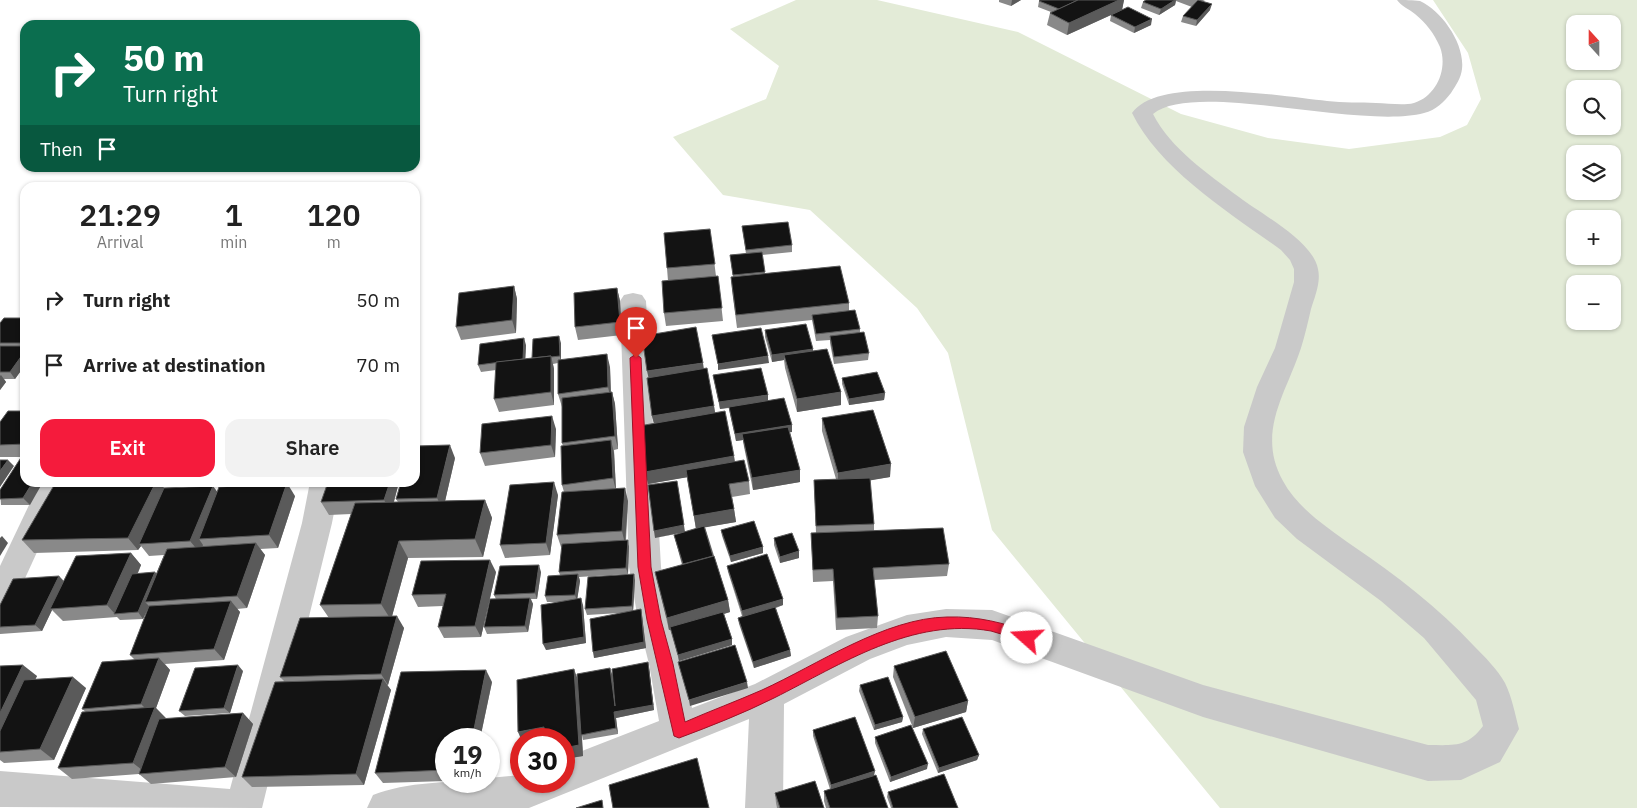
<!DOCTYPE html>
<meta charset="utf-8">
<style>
body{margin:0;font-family:"IBM Plex Sans",sans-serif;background:#f2f2f2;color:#222;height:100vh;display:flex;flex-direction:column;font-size:19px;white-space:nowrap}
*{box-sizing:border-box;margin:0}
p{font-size:16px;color:#767676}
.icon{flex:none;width:28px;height:28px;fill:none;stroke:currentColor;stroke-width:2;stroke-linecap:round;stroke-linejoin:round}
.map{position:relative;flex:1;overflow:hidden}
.details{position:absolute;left:20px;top:182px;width:400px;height:305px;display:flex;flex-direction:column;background:#fff;border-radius:15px;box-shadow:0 1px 4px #0004}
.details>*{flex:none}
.hud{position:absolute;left:20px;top:20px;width:400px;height:152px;border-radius:15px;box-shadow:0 1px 4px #0004;background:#0b6e4f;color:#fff;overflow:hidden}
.needle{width:32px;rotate:339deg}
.buttons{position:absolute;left:1566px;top:15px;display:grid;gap:10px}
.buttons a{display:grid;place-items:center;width:55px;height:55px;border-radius:10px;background:#fff;box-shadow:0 1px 4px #0004;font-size:25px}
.speed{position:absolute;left:435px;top:728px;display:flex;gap:10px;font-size:25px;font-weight:700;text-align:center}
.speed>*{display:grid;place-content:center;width:65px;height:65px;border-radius:50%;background:#fff;box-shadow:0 1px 4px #0004;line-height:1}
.speed small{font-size:12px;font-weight:400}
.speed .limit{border:8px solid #d22;background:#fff;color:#111}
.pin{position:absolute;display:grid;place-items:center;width:42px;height:42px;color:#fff;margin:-51px -21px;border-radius:50% 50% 50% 0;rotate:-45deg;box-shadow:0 0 5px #0007}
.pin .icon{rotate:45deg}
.me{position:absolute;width:55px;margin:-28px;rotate:289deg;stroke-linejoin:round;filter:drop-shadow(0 0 4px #0008)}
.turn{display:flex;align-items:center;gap:18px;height:105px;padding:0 20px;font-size:22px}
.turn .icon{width:65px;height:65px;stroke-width:2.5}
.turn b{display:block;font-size:35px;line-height:42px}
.then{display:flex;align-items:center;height:48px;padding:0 20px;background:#0003;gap:10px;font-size:19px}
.eta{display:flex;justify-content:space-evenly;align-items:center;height:85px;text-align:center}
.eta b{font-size:30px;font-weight:600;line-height:35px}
.button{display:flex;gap:10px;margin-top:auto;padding:10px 20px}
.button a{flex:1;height:58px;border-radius:15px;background:#f51b3c;color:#fff;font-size:20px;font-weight:600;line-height:58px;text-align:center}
.button a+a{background:#f2f2f2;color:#222}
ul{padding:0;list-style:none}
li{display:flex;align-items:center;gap:15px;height:65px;padding:0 20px}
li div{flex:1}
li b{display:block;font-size:19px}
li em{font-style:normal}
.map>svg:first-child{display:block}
</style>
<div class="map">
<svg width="1637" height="808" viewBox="0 0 1637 808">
<rect width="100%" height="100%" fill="#fff"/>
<path fill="#e3ebd7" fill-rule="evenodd" d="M796,0H877L1018,32L1181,114L1268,138L1349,149L1440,137L1467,125L1481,99L1468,53L1433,0H1637V808H1220L992,530L948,353L917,308L810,210L723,195L673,137L766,99L779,66L730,29ZM1575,24H1612V61H1575ZM1575,89H1612V126H1575ZM1575,154H1612V191H1575ZM1575,219H1612V256H1575ZM1575,284H1612V321H1575Z"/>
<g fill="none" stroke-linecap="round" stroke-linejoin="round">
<g fill="#c9c9c9" fill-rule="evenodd">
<path d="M1397,0C1404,0 1414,0 1420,1C1442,11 1465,44 1462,69C1461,78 1456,85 1451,93C1444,102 1436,110 1424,113C1360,130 1195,80 1153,114C1171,149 1208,174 1239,197C1261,214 1313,241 1318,269C1321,282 1315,296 1311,309C1308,322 1305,335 1301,348C1286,394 1256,432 1283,481C1298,509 1328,528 1353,546C1397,576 1438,607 1474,646C1485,657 1497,669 1505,683C1512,697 1515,714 1519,729L1500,762L1461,780L1428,781L1203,717L992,640L946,637L907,645L870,659L784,704L783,808H745L749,719L529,808H367L373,795C405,782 454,781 489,781V778L521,775V781H564V758L659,721L649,664L638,620L629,567L620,301L624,295L633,293L642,295L646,301L661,567L670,620L692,708L755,684L846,637L907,615L946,609L992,610L1203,685L1428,745C1453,745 1467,748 1483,726L1476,700L1424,638L1381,601L1297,539L1275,518L1255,486L1243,452L1244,427L1257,387L1275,348L1294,282V269L1290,260L1281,250C1230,213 1160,170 1132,113C1159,74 1284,97 1327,101C1343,103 1360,102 1376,103C1388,103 1402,106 1414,103C1437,96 1448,68 1440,47C1434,33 1426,23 1415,14C1409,9 1401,6 1397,0Z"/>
<polygon points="40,482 69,482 11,609 0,613 0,566"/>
<polygon points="310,482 340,482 332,523 262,808 0,807 0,771 230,789 302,523"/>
</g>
</g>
<g fill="#898989">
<polygon points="999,0 1021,0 1011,6 999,2"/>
<polygon points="1040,0 1124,0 1122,10 1067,35 1047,25 1050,13 1051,12 1038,7 1039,1"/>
<polygon points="1144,0 1205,0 1203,1 1210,10 1196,26 1181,22 1183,16 1192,7 1176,1 1175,5 1159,15 1141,8 1143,2 1145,0"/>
<polygon points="1111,15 1151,25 1134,33 1110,21"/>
<polygon points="742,226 792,245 792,252 762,255 765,274 849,303 849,311 860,329 860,333 869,353 868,360 834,364 830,343 830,340 816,341 812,320 737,328 732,290 731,277 733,277 730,255 746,254"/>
<polygon points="710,229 716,276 718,276 723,321 666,326 664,313 668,281 667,268"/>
<polygon points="514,286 517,299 516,333 461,340 456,327"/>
<polygon points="617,288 620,301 622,335 578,340 575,327"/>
<polygon points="25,318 25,365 15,379 4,379 6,382 0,390 0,323"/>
<polygon points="765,330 813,349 813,351 841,392 841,405 797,412 785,368 784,360 772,362 765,337"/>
<polygon points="561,343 561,360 610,367 611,392 612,392 615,404 618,449 614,450 616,489 628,501 626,540 629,547 628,574 579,577 580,581 577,599 583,605 586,643 546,650 562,602 547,602 545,596 560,575 559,572 562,547 561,547 557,535 564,492 562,485 563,446 562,443 562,407 558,394 558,363 553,364 554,369 554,405 499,412 494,399 496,370 481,372 478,365 526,345 525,359 532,358"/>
<polygon points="704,369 714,406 715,413 734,456 735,461 749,481 750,494 732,497 734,509 736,522 705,527 728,600 730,612 724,614 732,639 732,645 679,661 671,629 669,630 655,572 682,565 674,535 680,533 655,538 696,529 687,477 648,484 654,423 652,416"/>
<polygon points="713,375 768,401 792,425 792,432 790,432 800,470 800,482 753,490 744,447 743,440 736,441 730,414 729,408 720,409"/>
<polygon points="842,378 885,393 884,400 849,405 842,384"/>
<polygon points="25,411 25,482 30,505 1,505 0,490 22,457 0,457 0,422"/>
<polygon points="822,418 890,477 870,480 874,524 874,531 949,564 947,576 874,580 878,616 877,628 836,630 833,581 813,582 811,533 816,533 814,480 836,479 822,431"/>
<polygon points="556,429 555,457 485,466 480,453"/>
<polygon points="455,458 445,501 485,500 492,518 483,557 408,558 392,616 404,628 388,685 387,685 391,690 364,785 252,787 242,777 284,681 280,677 329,618 320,605 351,514 329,515 321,502 328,482 399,482 394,502 398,502 396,499"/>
<polygon points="165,488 217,492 295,496 278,548 260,549 265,555 247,608 237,609 240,612 224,660 165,664 170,670 156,708 166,719 243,713 253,724 236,777 151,784 139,774 72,779 58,768 86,712 82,709 135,660 130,655 149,607 143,619 120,620 117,617 63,621 52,610 42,631 0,634 0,605 59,576 64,581 131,553 141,565 138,573 156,574 164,555 149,556 141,546 138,550 34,553 22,540"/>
<polygon points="558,495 550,555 505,558 500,545"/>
<polygon points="721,530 763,553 731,562 722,536"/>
<polygon points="774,538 799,551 799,558 780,563 774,545"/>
<polygon points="727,566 783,605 776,608 790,650 791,656 754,668 739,624 738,618 742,616 728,572"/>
<polygon points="496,572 481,637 444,638 438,627 443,606 418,607 412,595"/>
<polygon points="541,572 537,599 531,599 533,604 528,632 487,634 484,627 496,599 494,595"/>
<polygon points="635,580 633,611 642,616 646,648 594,658 620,613 587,615 585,609"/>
<polygon points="648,662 649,668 654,710 616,718 618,734 583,740 582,735 583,756 564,759 564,739 521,739 578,679 612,674 613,684"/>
<polygon points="0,666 37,676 35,679 86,688 54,760 4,763 0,760"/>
<polygon points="894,666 968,701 966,712 913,728 893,677"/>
<polygon points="243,671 230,713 185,716 179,711"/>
<polygon points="492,682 480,739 446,739 446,781 383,783 375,773"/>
<polygon points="860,685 903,717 902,722 874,730 859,691"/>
<polygon points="923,729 979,755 977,760 938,773 922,734"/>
<polygon points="813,730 874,775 888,808 826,808 824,801 824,791 830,789 813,736"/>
<polygon points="875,737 927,769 890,782 875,743"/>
<polygon points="888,792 958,808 891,808 887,797"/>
<polygon points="775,793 824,808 777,808 776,803"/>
</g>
<g fill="#5a5a5a">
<polygon points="1012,0 1021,0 1011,6"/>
<polygon points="1119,0 1124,0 1122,10 1067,35 1069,23"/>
<polygon points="1175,0 1176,0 1175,5 1159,15 1161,9"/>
<polygon points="1212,4 1210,10 1196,26 1197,20"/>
<polygon points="1152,19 1151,25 1134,33 1135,27"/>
<polygon points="514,286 517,299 516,333 512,320"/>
<polygon points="617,288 620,301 622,335 620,322"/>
<polygon points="559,336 561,343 561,363 560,356"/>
<polygon points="524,338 526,345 525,366 523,359"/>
<polygon points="813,349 813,356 784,355 784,360 772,362 772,355"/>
<polygon points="25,351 25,365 15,379 10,372"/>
<polygon points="607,354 610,367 611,400 608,387"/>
<polygon points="551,356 554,369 554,405 551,392"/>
<polygon points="768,356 769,363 718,370 718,364"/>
<polygon points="703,363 705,376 650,384 647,371"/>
<polygon points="1,375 6,382 0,390 0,376"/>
<polygon points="612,392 615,404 618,449 615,436"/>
<polygon points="841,392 841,405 797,412 797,399"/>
<polygon points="885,393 884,400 849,405 849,399"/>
<polygon points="768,395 768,401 720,409 719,402"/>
<polygon points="714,406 716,419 655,428 652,416"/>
<polygon points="552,416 556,429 555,457 551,445"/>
<polygon points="792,425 792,432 744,440 742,434 743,440 736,441 735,434"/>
<polygon points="611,440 614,453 616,491 613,478"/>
<polygon points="450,445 455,458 443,510 437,498"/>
<polygon points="734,456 735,469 648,484 645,472"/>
<polygon points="8,460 14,466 0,487 0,471"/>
<polygon points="891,464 890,477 838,486 838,473"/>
<polygon points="800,470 800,482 753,490 752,478"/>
<polygon points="33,482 43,482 30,505 23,498"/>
<polygon points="156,482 160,482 167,492 139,544 141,546 138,550 128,538"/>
<polygon points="390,482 399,482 391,512 384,500"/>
<polygon points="554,482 558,495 550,555 546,543"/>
<polygon points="287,483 295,496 278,548 269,535"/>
<polygon points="213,486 222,498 199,539 203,545 200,553 190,541"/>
<polygon points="678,487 685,532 655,538 654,531"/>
<polygon points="625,488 628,501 625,544 622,531"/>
<polygon points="485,500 492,518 483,557 475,539"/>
<polygon points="734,509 736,522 696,529 694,516"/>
<polygon points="2,536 8,543 0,556 0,538"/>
<polygon points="628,540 629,547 628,574 626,568"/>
<polygon points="399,541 408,558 391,620 381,604"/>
<polygon points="256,543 265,555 247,608 237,596"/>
<polygon points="763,547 763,553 731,562 730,556"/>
<polygon points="799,551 799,558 780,563 780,557"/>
<polygon points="131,553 141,565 120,614 115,614 107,605"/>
<polygon points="490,560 496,572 481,637 475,626"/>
<polygon points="539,565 541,572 537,599 535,593"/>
<polygon points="155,572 160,578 145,602 149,606 143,619 138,612"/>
<polygon points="578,574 580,581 577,601 575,595"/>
<polygon points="634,574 635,580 633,612 632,606"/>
<polygon points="59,576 65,583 50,609 52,610 42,631 35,625"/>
<polygon points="530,598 533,604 528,632 525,626"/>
<polygon points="581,598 583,605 586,643 546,650 543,644"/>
<polygon points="783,599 783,605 743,618 742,611"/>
<polygon points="728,600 730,612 669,630 667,618"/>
<polygon points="231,601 240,612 224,660 214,649"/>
<polygon points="641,609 642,616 646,648 594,658 593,652"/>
<polygon points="397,616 404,628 388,685 381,674"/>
<polygon points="732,639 732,645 679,661 678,655"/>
<polygon points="790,650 791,656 754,668 753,662"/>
<polygon points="159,658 170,670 156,708 166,718 146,773 133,763 152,715 141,704"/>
<polygon points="648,662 649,668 654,710 616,718 618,734 616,728 614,712"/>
<polygon points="23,665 37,676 7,739 0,734 0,713"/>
<polygon points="238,665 243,671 230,713 224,708"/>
<polygon points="610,668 612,674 616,712 615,706"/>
<polygon points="574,669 578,680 583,756 564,759 564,748"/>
<polygon points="486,670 492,682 480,739 472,739"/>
<polygon points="73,677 86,688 54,760 40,749"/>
<polygon points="383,679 391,690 364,785 356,774"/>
<polygon points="747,682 748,688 690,706 689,700"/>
<polygon points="968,701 966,712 913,728 915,717"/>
<polygon points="243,713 253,724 236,777 225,767"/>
<polygon points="903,717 902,722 874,730 875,725"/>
<polygon points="544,727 549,738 543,739 521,739 518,732"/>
<polygon points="979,755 977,760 938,773 939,768"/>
<polygon points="928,764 927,769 890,782 891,777"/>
<polygon points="875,771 874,776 831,790 831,785"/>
</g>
<g fill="#131313" stroke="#5a5a5a">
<polygon points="1040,0 1078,0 1059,9 1039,1"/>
<polygon points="1078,0 1119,0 1069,23 1050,13"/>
<polygon points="1146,0 1175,0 1161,9 1143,2"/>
<polygon points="1198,0 1212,4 1197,20 1183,16"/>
<polygon points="1128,7 1152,19 1135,27 1111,15"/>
<polygon points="788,222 792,245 746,250 742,226"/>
<polygon points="710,229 715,264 667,268 664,233"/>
<polygon points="762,252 765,272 733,275 730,255"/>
<polygon points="840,266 849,303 736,315 731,277"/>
<polygon points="718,276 722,308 664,313 662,281"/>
<polygon points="514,286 512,320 456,327 459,293"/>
<polygon points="617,288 620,322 575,327 574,293"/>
<polygon points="855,310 860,329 816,334 812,315"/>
<polygon points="4,318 25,318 25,343 0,343 0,323"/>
<polygon points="806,324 813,349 772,355 765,330"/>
<polygon points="696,327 703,363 647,371 642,336"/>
<polygon points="761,328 768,356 718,364 712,335"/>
<polygon points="864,332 869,353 834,357 830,336"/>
<polygon points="559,336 560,356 551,357 551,356 532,358 533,339"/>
<polygon points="524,338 523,359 478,365 480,344"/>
<polygon points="0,346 25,346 25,351 10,372 0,372"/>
<polygon points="827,349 841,392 797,399 784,355"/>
<polygon points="607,354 608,387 558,394 558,360"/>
<polygon points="551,356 551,392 494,399 496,362"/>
<polygon points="707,368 714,406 652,416 647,378"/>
<polygon points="761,368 768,395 719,402 713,375"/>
<polygon points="877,372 885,393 849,399 842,378"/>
<polygon points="612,392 615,436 562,443 562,398"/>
<polygon points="784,398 792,425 735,434 729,407"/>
<polygon points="873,410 891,464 838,473 822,418"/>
<polygon points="8,411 25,411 25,444 0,445 0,422"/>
<polygon points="725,411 734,456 645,472 639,426"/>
<polygon points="552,416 551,445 480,453 482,424"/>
<polygon points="788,427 800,470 752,478 742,434"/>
<polygon points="611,440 613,478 562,485 561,446"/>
<polygon points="450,445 437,498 396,499 401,482 415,482 415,446"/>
<polygon points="22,456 25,456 25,482 33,482 23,498 0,499 0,490"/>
<polygon points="0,460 8,460 0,471"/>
<polygon points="744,460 749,481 729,484 734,509 694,516 686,470"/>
<polygon points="870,478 874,524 816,526 814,480"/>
<polygon points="677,481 684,525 654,531 648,485"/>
<polygon points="56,482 156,482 128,538 22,540"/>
<polygon points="328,482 390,482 384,500 321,502"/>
<polygon points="554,482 546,543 500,545 510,485"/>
<polygon points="287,483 269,535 199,539 219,487"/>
<polygon points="213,486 190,541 139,544 164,488"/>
<polygon points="625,488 622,531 557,535 562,492"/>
<polygon points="485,500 475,539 399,541 381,604 320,605 355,503"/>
<polygon points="754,521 763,547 730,556 721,530"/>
<polygon points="704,526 713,556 683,564 674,535"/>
<polygon points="943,528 949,564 873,568 878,616 837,618 833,569 813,570 811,533"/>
<polygon points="792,533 799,551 780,557 774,538"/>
<polygon points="628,540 626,568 559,572 562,544"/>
<polygon points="256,543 237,596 145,602 167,549"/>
<polygon points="131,553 107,605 50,609 76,556"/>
<polygon points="767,554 783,599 742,611 727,566"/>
<polygon points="714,556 728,600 667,618 655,572"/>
<polygon points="490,560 475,626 438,627 446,594 412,595 421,561"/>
<polygon points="539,565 535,593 494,595 500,566"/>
<polygon points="155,572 138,612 114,614 132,574"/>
<polygon points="578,574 575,595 545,596 548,576"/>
<polygon points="634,574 632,606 585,609 588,577"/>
<polygon points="59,576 35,625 0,627 0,605 13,579"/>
<polygon points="530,598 525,626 484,627 490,599"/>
<polygon points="581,598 584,637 543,644 541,605"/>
<polygon points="231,601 214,649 130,655 149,606"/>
<polygon points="775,607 790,650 753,662 738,618"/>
<polygon points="641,609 644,642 593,652 590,619"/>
<polygon points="723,612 732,639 678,655 670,627"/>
<polygon points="397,616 381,674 280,677 300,618"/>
<polygon points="735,645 747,682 689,700 678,662"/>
<polygon points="946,651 968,701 915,717 894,666"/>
<polygon points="159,658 141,704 82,709 102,662"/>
<polygon points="648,662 653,705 614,712 616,728 581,735 577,674 610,668 615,706 612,669"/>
<polygon points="23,665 0,713 0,666"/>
<polygon points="238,665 224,708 179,711 195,668"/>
<polygon points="574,669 579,745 564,748 564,739 544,739 544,727 518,732 517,680"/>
<polygon points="486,670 472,739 446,739 446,770 375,773 401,672"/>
<polygon points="73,677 40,749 0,752 0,731 24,680"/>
<polygon points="888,677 903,717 875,725 860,685"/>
<polygon points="383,679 356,774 242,777 275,682"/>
<polygon points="155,707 133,763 58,768 82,712"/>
<polygon points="243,713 225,767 139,774 159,719"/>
<polygon points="855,717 875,771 831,785 813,730"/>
<polygon points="962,717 979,755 939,768 923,729"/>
<polygon points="911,725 928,764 891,777 875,737"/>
<polygon points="697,758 709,808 613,808 609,785"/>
<polygon points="944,774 958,808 893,808 888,792"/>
<polygon points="876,775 888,808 830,808 824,791"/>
<polygon points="815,781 824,808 780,808 775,793"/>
<polygon points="602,800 603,808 576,808"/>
</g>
<path fill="#f51b3c" stroke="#9f1227" d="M636,354L641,358L651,567L661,620L673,664L685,722C710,711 737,701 762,690C817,665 885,618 947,617C978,616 1004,623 1032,633L1034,638L1032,642L1027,644C1016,640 1003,634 991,631C912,617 842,664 774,698C744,713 711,726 679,738L674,736L647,620L638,567L630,358Z"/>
</svg>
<div class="buttons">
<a><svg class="needle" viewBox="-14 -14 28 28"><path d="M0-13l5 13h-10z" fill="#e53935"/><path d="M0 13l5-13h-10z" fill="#767676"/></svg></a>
<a><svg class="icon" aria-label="search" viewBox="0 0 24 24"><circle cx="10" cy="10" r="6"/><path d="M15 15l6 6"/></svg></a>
<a><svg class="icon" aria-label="layers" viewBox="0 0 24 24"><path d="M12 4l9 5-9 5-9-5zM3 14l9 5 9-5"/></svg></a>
<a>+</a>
<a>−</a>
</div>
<div class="speed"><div>19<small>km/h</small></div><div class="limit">30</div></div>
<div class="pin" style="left:636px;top:358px;background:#d93025"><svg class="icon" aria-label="arrive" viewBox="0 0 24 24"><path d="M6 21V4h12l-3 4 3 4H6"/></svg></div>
<svg class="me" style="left:1027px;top:638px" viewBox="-20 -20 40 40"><circle r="19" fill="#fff"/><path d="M0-13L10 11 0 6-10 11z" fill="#f51b3c"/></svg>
<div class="hud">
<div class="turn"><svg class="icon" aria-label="right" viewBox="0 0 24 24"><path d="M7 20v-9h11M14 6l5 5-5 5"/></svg><div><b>50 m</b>Turn right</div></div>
<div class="then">Then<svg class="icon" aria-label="arrive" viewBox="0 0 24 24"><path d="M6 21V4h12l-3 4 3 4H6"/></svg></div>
</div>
<section class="details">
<div class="eta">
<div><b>21:29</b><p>Arrival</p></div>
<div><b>1</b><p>min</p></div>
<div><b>120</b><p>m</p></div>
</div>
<ul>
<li><svg class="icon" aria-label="right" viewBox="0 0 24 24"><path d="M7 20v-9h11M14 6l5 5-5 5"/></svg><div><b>Turn right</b></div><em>50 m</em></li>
<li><svg class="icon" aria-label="arrive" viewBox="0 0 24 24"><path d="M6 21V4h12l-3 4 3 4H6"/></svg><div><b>Arrive at destination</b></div><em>70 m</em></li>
</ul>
<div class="button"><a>Exit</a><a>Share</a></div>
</section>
</div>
